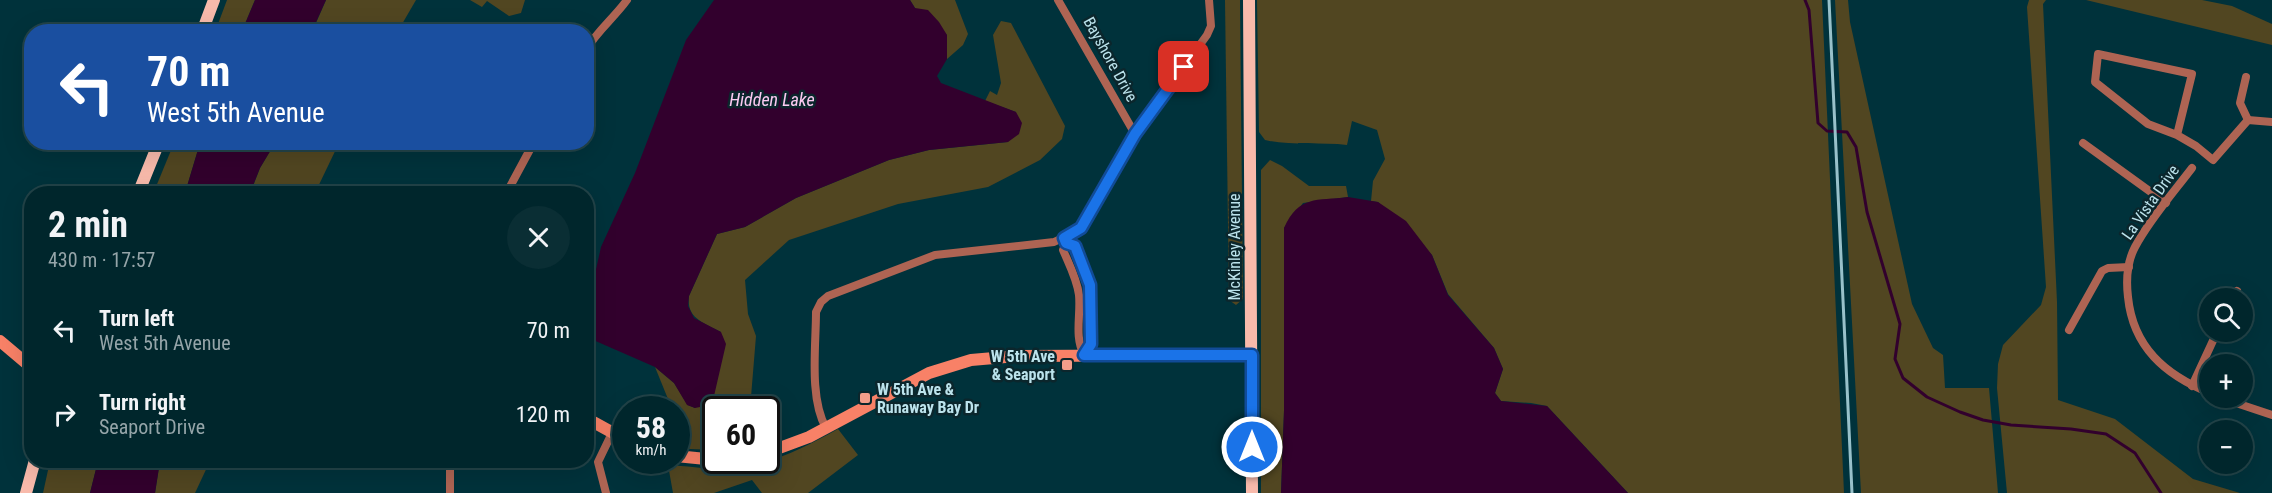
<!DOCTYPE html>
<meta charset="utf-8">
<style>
body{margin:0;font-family:"Roboto Condensed",sans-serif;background:#0a2e34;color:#f1f3f6;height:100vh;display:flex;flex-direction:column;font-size:22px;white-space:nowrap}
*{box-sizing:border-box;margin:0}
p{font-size:20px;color:#95a5a9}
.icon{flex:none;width:33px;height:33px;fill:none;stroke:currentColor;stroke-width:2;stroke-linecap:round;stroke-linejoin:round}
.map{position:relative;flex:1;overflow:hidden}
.sheet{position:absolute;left:24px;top:186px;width:570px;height:282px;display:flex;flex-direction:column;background:#00262c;border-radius:24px;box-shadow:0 6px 24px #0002,0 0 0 2px #224348}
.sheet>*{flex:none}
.hud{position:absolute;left:24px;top:24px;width:570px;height:126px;border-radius:24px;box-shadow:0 6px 24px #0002,0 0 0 2px #224348;background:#1a4fa0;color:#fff;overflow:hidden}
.controls{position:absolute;left:2199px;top:288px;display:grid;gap:12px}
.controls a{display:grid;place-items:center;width:54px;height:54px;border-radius:50%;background:#00262c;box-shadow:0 6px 24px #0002,0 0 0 2px #224348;font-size:30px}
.speed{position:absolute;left:612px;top:396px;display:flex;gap:12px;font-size:30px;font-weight:700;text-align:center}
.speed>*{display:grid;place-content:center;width:78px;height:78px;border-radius:50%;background:#00262c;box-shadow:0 6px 24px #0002,0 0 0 2px #224348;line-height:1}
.speed small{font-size:15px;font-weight:400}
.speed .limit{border:3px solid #111;border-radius:9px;background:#fff;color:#111}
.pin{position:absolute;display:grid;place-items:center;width:51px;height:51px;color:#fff;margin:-26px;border-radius:12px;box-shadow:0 3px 9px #0006}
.me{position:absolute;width:66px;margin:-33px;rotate:0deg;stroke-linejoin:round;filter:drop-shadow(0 0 4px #0008)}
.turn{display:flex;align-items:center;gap:21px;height:126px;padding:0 24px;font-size:27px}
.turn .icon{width:78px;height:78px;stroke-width:2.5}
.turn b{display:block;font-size:42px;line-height:51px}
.round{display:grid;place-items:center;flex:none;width:63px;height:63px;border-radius:32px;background:#0a2e34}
.summary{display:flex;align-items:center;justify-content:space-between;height:102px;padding:0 24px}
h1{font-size:36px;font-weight:700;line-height:45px}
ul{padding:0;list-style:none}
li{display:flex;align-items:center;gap:18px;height:84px;padding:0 24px}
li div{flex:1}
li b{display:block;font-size:22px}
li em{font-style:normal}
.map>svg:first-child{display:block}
</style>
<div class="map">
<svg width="2272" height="493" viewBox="0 0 2272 493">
<rect width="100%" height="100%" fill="#00323b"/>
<g fill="#514621">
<polygon points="227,0 255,0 242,31 215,32"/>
<polygon points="326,0 416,0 398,31 312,32"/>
<polygon points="470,0 525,0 521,13 509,16 487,1 482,7"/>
<polygon points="910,0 955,0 968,34 963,45 947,59 947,35 915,8"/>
<polygon points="1225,0 1240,0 1243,299 1236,305 1229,300"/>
<path d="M1257,0H1822L1844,493H1628L1547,406L1531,403L1501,401L1495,393L1503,369L1494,348L1448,294L1432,255L1378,202L1371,201L1373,181L1385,159L1377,130L1352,121L1347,145C1321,142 1288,146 1265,140L1259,132Z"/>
<polygon points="1835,0 1848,0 1850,22 1912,304 1933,348 1943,355 1945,388 1989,388 1998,493 1861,493"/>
<polygon points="2029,0 2046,0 2043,4 2057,302 2058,400 2115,419 2193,479 2240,493 2007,493 1997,388 1998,364 2003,345 2041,305 2046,287 2027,7"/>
<polygon points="2086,0 2202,0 2232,6 2272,24 2272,45"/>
<path d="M1001,21L1011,23L1065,126L1062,139L1040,160L988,187L898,204L789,240L745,280L748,314L756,336L750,409L716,410L715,450L690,449L677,446L676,410L666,409L668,399L655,367L674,383L688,405L695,408L721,332C704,323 686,318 689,296L717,234L745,227L796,198L889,160L929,150L1008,142L1016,112L985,101L990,91L997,95L1001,83L993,35Z"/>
<polygon points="174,143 200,143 185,193 153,194"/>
<polygon points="275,143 339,143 315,193 250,194 260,168"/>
<polygon points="1270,160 1282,166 1309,186 1346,186 1348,197 1303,203 1284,228 1284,411 1281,493 1261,493 1261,170"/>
<path d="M838,429L858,455L808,493H762L752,480L714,493H673L668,465C690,466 716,471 738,468C775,463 805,447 838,429Z"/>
<polygon points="50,461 98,461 90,493 43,493"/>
<polygon points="160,461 210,461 195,493 155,493"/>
</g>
<g fill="#32002d">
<polygon points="255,0 326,0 312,31 242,31"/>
<polygon points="714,0 910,0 915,8 928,10 939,22 947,35 947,59 937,76 941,83 1016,112 1022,123 1019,134 1008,142 929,150 889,160 796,198 745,227 717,234 689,296 688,306 694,318 721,332 726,344 714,396 705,406 695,408 687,405 674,383 655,367 591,339 587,333 587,310 601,247 635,173 686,40"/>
<polygon points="200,143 200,142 275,143 260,168 250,193 185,193"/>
<path d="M1348,197L1378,202L1406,221L1432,255L1448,295L1494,348L1503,369L1495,393L1501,401L1547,406L1628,493H1281L1284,411V228C1299,195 1316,201 1348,197Z"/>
<polygon points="98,461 160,461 155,493 90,493"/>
</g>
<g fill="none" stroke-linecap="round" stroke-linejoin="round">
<polyline stroke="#32002d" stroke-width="3" points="1805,0 1809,10 1818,123 1827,131 1847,132 1856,147 1867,212 1900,324 1895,359 1903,378 1927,397 1960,412 1983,420 2011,425 2071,429 2106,434 2135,453 2161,493"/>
<g stroke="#ae6453" stroke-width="8">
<polyline points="1058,0 1135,134"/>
<path d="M586,50C597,31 614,18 627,0"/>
<polyline points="2246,77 2240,103 2248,120"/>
<polyline points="2248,120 2272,122"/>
<polyline points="2177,135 2192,74 2098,54 2095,82 2148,124 2177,135 2196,146 2213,160 2248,120"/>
<polyline points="2083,143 2166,203"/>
<path d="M2192,168C2173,193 2150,219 2135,247C2127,262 2126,280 2128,297C2133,347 2165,375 2210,393"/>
<polyline points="506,194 534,142"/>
<polyline points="1064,238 1066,243 1075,246 1090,285 1091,344 1084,355"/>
<path d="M1066,243L1063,250C1069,264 1077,279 1079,295C1081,316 1074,336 1084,355"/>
<polyline points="2233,298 2237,291"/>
<polyline points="2069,330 2102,271 2108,268 2129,267"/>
<polyline points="2192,386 2217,332"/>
<polyline points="2221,398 2272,415"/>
<path d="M826,428C809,398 816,346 816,312L821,302L828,296L935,255L1054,242L1075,232L1092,211L1135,134L1207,35L1211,26L1209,0"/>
<polyline points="450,460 450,493"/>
<polyline points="606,493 598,462 612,433"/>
</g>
<g stroke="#f88167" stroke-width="12">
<polyline points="0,341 32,368"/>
<polyline points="586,418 626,440"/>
<polyline points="766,453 809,437 929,373 971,360 1017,356 1252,355"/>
<polyline points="676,456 716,460"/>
</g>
<g stroke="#f8baab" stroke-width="12">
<polyline points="1249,0 1252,493"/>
<polyline points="202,32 214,0"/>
<polyline points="138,194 159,142"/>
<polyline points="26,493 35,460"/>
</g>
<polyline stroke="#98c1ca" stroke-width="3" points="1829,0 1852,493"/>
</g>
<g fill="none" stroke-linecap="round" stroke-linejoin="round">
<defs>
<polyline id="route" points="1184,67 1135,134 1081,228 1064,238 1066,243 1075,246 1090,285 1091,344 1084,355 1252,355 1252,447"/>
</defs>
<use href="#route" stroke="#114b97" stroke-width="15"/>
<use href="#route" stroke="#1a73e8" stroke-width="10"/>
</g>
<g fill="#f49e8a" stroke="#0b262c" stroke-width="2">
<rect x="1061" y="359" width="12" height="12" rx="3"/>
<rect x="859" y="392" width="12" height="12" rx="3"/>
</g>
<g text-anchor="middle" stroke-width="5" stroke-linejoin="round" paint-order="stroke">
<g font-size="16" fill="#bce3ec" stroke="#0b262c">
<text transform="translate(1111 59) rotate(61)" y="6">Bayshore Drive</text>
<text transform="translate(2150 202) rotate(-55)" y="6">La Vista Drive</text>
<text transform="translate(1234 247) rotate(-90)" y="6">McKinley Avenue</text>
</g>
<g font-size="16" font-weight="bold" fill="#bce3ec" stroke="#0b262c" text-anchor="end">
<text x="1055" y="362">W 5th Ave<tspan x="1055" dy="18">&amp; Seaport</tspan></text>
<text x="877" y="395" text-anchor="start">W 5th Ave &amp;<tspan x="877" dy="18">Runaway Bay Dr</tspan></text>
</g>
<g font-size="18" font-style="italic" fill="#fccaf2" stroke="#0b262c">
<text x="772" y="106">Hidden Lake</text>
</g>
</g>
</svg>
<div class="controls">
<a><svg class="icon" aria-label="search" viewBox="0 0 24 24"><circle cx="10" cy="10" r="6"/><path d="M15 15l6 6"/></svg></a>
<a>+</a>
<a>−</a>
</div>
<div class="speed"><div>58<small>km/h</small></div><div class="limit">60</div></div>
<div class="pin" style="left:1184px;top:67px;background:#d93025"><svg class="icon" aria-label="arrive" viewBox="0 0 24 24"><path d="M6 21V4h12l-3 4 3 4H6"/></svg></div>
<svg class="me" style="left:1252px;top:447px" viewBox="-20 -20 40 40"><circle r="17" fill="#1a73e8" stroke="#fff" stroke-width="3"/><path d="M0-11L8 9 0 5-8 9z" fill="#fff"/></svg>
<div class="hud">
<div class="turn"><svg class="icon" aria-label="left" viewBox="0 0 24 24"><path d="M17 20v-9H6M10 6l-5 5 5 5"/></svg><div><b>70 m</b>West 5th Avenue</div></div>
</div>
<section class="sheet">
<div class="summary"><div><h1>2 min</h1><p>430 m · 17:57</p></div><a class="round"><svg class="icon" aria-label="close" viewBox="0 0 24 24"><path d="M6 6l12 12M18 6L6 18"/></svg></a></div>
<ul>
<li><svg class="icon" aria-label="left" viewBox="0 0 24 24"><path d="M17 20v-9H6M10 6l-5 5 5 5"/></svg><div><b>Turn left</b><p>West 5th Avenue</p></div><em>70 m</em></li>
<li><svg class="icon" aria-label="right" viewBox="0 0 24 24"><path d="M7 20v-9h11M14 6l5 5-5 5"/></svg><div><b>Turn right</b><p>Seaport Drive</p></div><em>120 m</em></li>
</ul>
</section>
</div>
